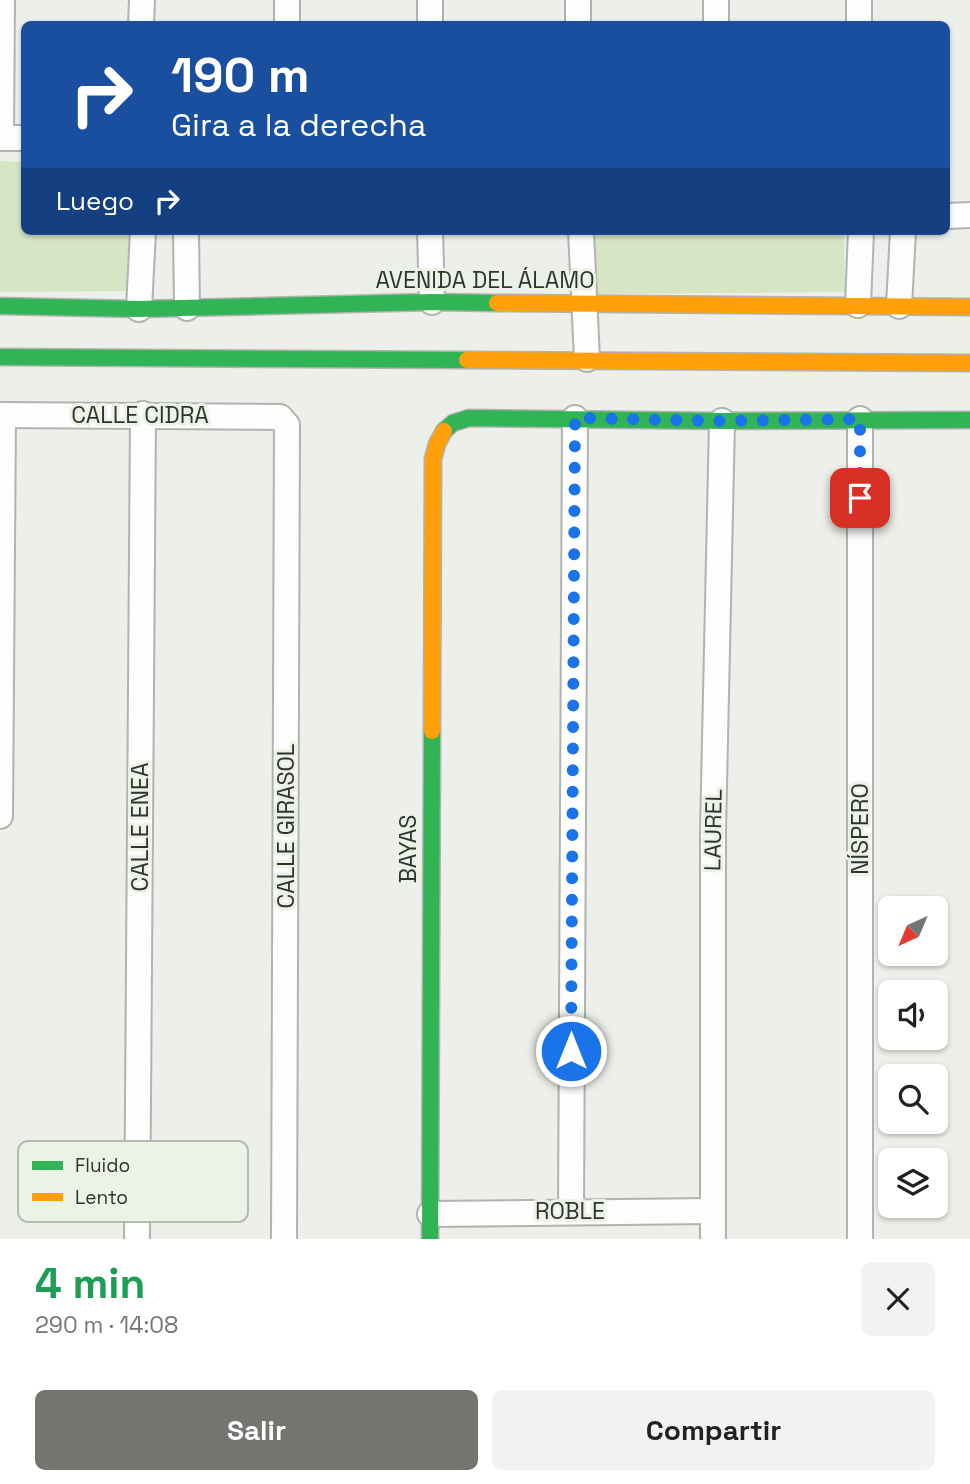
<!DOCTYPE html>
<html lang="es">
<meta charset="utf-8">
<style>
body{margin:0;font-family:"Space Grotesk",sans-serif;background:#f2f2f2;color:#202124;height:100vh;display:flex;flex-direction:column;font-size:26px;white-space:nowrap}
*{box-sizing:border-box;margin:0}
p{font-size:23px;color:#757577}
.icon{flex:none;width:38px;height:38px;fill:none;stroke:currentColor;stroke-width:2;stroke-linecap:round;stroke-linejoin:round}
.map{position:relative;height:1239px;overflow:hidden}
.panel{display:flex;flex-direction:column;background:#fff;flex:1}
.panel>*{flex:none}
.guide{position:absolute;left:21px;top:21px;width:929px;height:214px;border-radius:10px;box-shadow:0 2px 5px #0004;background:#1a4fa0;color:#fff;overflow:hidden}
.needle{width:46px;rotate:224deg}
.controls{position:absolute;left:878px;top:896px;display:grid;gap:14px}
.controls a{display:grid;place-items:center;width:70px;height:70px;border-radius:10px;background:#fff;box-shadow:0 2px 5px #0004;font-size:35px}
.pin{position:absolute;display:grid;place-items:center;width:60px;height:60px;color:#fff;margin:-30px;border-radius:14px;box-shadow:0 4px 10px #0006}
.me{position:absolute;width:77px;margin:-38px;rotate:0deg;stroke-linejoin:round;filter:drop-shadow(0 0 5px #0008)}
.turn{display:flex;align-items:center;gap:24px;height:147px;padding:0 35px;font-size:32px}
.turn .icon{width:91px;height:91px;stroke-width:2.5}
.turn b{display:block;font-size:49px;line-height:60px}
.then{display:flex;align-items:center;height:66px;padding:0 35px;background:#0003;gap:14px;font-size:26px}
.round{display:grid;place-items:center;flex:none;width:74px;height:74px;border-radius:10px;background:#f2f2f2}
.summary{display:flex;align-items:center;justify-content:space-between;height:119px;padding:0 35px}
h1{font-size:42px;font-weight:700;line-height:52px;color:#1e9e55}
.button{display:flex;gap:14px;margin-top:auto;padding:14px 35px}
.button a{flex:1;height:80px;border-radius:10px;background:#737570;color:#fff;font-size:28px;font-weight:700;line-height:80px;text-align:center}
.button a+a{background:#f2f2f2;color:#202124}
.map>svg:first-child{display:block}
</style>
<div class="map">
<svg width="970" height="1239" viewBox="0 0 970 1239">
<rect width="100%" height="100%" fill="#edefea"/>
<g fill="#d6e6c4">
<polygon points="0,161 24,162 24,231 131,231 130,291 0,292"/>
<polygon points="592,231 844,231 845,292 591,294"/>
</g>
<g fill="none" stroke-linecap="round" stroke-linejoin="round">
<defs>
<g id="street">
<polyline points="141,24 142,0"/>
<polyline points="287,24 287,0"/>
<polyline points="430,24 430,0"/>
<polyline points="578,24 578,0"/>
<polyline points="716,24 716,0"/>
<polyline points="859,24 859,0"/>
<polyline points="0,138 24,138"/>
<polyline points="1,138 2,0"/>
<polyline points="947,216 970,215"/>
<polyline points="186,231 187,308"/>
<polyline points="430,231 432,302"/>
<polyline points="581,231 587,359"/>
<polyline points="858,305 861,231"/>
<polyline points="899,306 903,231"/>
<polyline points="139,309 143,231"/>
<polyline points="0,415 280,417 287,425 284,1239"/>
<polyline points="0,816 3,415"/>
<polyline points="571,1211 575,418"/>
<polyline points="430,1214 711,1211"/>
<polyline points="137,1239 143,414"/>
<polyline points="713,1239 713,831 722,421"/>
<polyline points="860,1239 860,419"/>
</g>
<g id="fast">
<polyline points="0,306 139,309 432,302 497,303"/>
<polyline points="0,357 467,360"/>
<polyline points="444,431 453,423 469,418 722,421 970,420"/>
<polyline points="430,1239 432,731"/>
</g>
<g id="slow">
<polyline points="497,303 970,307"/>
<polyline points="467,360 970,363"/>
<polyline points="432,731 433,459 437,444 444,431"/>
</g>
</defs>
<use href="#street" stroke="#b1b3af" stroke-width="28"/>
<use href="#fast" stroke="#b1b3af" stroke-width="19"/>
<use href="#slow" stroke="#b1b3af" stroke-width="19"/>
<use href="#street" stroke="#fcfdfc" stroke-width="24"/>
<use href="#fast" stroke="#30b455" stroke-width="16"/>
<use href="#slow" stroke="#ff9f0a" stroke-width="16"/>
</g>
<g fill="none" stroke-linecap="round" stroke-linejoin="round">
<polyline stroke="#1a73e8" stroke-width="12" stroke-dasharray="0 21.6" points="571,1051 575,418 722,421 860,419 860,498"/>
</g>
<g text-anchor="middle" stroke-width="6" stroke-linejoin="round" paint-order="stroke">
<g font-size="23" fill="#31332f" stroke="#edf2e7">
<text x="485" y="288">AVENIDA DEL ÁLAMO</text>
<text x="140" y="423">CALLE CIDRA</text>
<text transform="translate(286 826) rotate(-90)" y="8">CALLE GIRASOL</text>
<text transform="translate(140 827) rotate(-90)" y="8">CALLE ENEA</text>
<text transform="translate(860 829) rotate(-90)" y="8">NÍSPERO</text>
<text transform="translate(713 830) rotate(-89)" y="8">LAUREL</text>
<text transform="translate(408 849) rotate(-90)" y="8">BAYAS</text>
<text x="570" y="1219">ROBLE</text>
</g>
</g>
<rect x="18" y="1141" width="230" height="81" rx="10" fill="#edf2e7" stroke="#b5b9b0" stroke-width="2"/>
<rect x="32" y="1161" width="31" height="9" fill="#30b455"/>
<rect x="32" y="1193" width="31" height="8" fill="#ff9f0a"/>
<g font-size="19" fill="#31332f">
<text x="75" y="1172">Fluido</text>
<text x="75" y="1204">Lento</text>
</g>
</svg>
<div class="controls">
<a><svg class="needle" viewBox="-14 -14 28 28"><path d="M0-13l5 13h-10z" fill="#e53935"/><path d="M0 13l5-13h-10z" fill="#757577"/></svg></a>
<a><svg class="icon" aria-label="sound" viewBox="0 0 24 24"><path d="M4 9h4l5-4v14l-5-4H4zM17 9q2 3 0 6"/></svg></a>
<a><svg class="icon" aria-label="search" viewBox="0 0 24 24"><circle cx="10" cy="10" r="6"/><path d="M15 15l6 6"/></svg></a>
<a><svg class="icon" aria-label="layers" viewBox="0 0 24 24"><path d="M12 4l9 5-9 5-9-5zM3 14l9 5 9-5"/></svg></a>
</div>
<div class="pin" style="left:860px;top:498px;background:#d93025"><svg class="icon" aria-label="arrive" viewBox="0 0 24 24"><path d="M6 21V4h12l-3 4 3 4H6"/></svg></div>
<svg class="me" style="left:571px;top:1051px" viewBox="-20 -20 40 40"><circle r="17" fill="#1a73e8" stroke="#fff" stroke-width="3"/><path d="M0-11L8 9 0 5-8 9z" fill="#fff"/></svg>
<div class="guide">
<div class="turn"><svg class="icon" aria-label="right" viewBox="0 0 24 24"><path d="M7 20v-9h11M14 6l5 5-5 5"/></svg><div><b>190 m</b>Gira a la derecha</div></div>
<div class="then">Luego<svg class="icon" aria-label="right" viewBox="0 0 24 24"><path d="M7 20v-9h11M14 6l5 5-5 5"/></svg></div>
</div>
</div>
<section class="panel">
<div class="summary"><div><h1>4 min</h1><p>290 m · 14:08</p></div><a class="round"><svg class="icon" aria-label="close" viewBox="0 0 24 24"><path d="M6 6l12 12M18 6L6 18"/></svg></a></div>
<div class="button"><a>Salir</a><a>Compartir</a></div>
</section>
